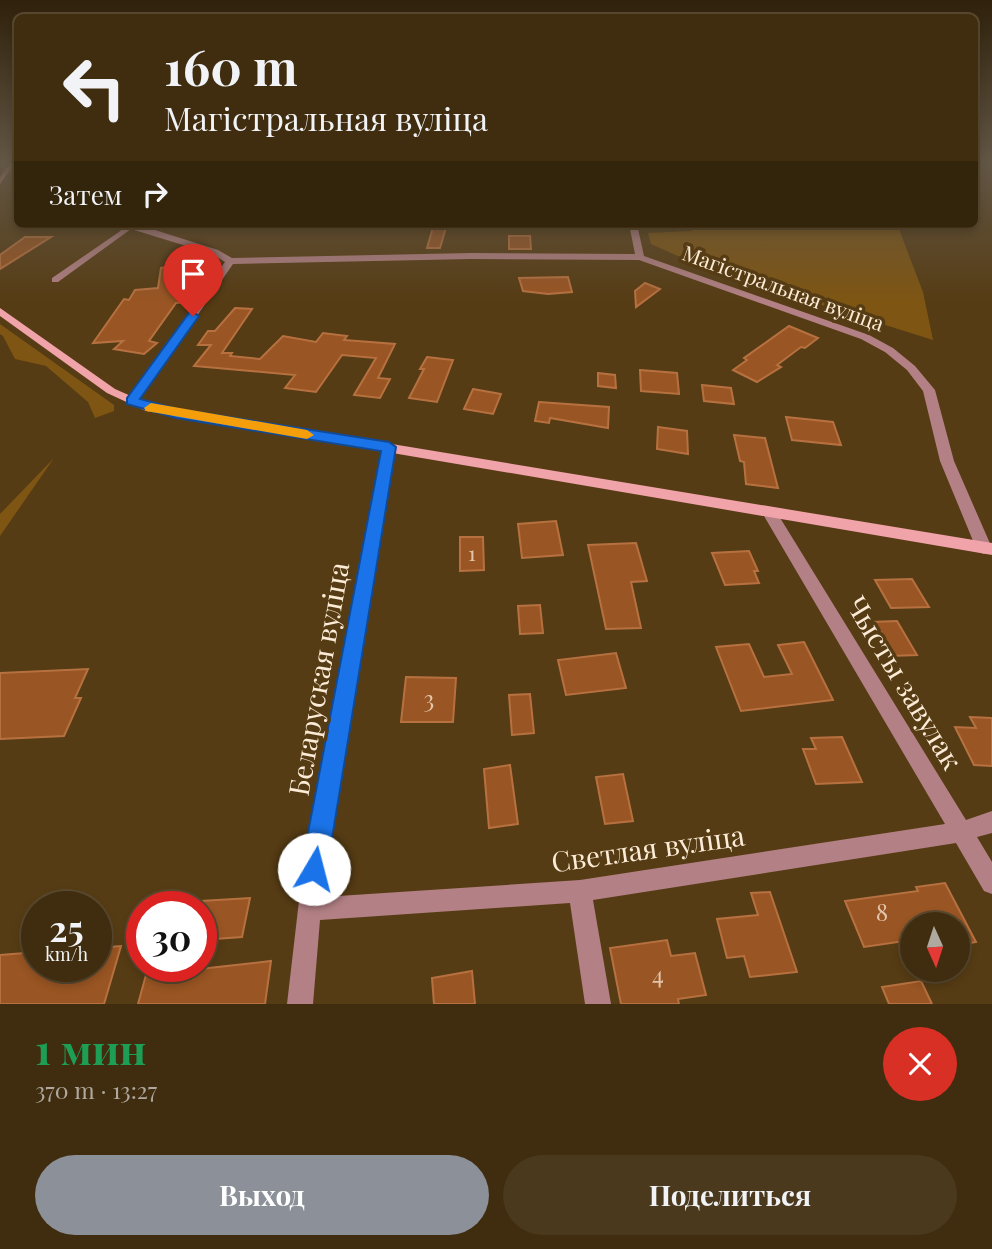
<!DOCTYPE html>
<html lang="ru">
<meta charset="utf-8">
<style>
body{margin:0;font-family:"Playfair Display",serif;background:#4b391d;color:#f1f3f6;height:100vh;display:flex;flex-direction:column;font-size:26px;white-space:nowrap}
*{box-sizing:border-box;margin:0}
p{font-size:23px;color:#aea89e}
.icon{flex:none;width:38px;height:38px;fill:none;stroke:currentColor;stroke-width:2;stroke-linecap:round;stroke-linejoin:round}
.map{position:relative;height:1004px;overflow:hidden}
.details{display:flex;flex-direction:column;background:#402d0f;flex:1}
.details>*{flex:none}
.hud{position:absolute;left:14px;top:14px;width:964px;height:214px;border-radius:10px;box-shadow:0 4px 10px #0003,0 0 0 2px #59492f;background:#402d0f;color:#f1f3f6;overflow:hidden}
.needle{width:46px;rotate:177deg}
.controls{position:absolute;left:900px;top:912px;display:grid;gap:14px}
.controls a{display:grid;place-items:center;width:70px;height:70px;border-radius:50%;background:#402d0f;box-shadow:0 4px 10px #0003,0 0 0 2px #59492f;font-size:35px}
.speed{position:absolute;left:21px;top:891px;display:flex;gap:14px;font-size:35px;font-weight:700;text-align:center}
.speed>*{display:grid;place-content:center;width:91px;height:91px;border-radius:50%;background:#402d0f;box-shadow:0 4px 10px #0003,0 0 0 2px #59492f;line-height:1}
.speed small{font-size:18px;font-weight:400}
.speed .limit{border:10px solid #d22;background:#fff;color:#111}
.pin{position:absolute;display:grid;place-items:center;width:60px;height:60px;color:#fff;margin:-72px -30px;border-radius:50% 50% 50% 0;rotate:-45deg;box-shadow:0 0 7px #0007}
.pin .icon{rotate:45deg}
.me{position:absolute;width:77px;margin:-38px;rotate:8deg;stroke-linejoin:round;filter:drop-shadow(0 0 5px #0008)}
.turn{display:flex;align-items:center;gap:24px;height:147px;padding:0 35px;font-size:32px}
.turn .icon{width:91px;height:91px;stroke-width:2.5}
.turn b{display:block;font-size:49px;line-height:60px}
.then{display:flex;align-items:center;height:66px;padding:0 35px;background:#0003;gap:14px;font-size:26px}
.round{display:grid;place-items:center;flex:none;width:74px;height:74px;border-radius:37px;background:#4b391d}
.head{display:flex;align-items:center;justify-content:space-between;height:119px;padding:0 35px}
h1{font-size:42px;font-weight:700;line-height:52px;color:#1e9e55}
.button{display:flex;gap:14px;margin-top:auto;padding:14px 35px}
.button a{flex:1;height:80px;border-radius:42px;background:#8c9099;color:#fff;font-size:28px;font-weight:700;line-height:80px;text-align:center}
.button a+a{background:#4b391d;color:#f1f3f6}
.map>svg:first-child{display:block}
</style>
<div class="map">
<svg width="992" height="1004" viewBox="0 0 992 1004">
<rect width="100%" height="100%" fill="#563c14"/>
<g fill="#7e5512">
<polygon points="697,224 897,224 923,292 933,340 707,269 651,244 648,233 691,231"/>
<polygon points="0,324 114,405 114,411 95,418 88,402 46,366 15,359 3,336 0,334"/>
<polygon points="54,458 0,536 0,514"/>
</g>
<g fill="#995523" stroke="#b77140" stroke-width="2">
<polygon points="434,224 447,224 440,248 427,248"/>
<polygon points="509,236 530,236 531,249 509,249"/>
<polygon points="25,237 51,237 0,269 0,255"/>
<polygon points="182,265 181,284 194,283 186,302 176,303 149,341 157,343 144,354 114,349 123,341 93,343 124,299 129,300 135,290 158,288 161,268"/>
<polygon points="568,277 572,292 548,294 523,291 519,278"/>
<polygon points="645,283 660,289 636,307 635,291"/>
<polygon points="235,308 252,309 222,353 232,353 230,356 260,359 283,336 316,342 323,333 347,336 344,340 395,344 378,378 390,379 380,398 354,395 376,358 342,355 316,392 285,388 295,375 194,366 211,345 198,345 208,331 215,331"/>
<polygon points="789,326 818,338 805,348 801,347 777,365 781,367 757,382 733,370 747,360 744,358"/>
<polygon points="427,357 453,360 437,402 409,398 424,369 420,369"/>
<polygon points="640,370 677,373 679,394 641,391"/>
<polygon points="598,373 615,375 616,388 598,386"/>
<polygon points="702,385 731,388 734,404 704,401"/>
<polygon points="473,389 501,394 493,414 464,409"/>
<polygon points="539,402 609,407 608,428 550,418 549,423 535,421"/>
<polygon points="786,417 833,422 841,445 792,440"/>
<polygon points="658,427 687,431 688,454 657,449"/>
<polygon points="734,435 765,438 778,488 746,484 744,462 740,461"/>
<polygon points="556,521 563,555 522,558 518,524"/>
<polygon points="460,537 483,537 484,570 460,571"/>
<polygon points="636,543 647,581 631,582 641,628 606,629 588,545"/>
<polygon points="749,551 758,571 754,571 759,583 725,585 712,553"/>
<polygon points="912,579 929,607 891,608 875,580"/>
<polygon points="540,605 543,633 520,634 518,606"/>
<polygon points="897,621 917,655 890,656 871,622"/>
<polygon points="804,642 833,700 741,711 716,647 749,644 764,677 792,674 778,645"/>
<polygon points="616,653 626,688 566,695 558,660"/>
<polygon points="88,669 75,698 81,698 64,736 0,739 0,673"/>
<polygon points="406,677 456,678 453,722 401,722"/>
<polygon points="530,694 534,733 512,735 509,695"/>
<polygon points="970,717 992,718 992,766 974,765 955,727 976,728"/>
<polygon points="842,737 862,782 816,784 803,749 816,749 811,738"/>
<polygon points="510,765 518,824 489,828 484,769"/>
<polygon points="623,774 633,821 605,824 596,777"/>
<polygon points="945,883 976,942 957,945 957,924 912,924 912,940 864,947 845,901 918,891 916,887"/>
<polygon points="770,892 797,972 750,977 744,956 727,958 717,919 758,915 751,893"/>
<polygon points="250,898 242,937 201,940 201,901"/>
<polygon points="667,940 671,956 695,953 706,995 678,999 679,1004 621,1004 610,948"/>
<polygon points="121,946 104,1004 0,1004 0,955 37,952 37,966 96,966 96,948"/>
<polygon points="271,961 265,1004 138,1004 146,975"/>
<polygon points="472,971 475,1004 434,1004 432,978"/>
<polygon points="921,981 932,1004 889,1004 882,987"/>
</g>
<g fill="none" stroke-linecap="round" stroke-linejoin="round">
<g fill="#b38185" fill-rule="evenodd">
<polygon points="128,224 136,224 218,250 232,258 471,253 635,254 629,224 637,224 644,256 869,335 893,348 915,366 935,390 954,461 992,548 989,552 984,554 979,552 976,548 940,461 923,391 907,370 885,352 861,339 639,260 471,259 233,264 136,404 128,404 128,398 225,262 212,254 131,229 58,282 52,282 52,278 119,232"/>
<polygon points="389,443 395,447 327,849 323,897 580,880 945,824 764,516 762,512 764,508 774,508 966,820 992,811 992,833 977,837 992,862 992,894 984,891 956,843 593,900 611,1004 585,1004 570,903 320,920 313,1004 287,1004 305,849 383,447"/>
</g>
<g fill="#f1a3aa" fill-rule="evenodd">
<polygon points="10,162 16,162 0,184 0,177"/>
<polygon points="0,308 115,389 149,404 992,543 992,555 146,411 107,393 0,316"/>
</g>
</g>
<linearGradient id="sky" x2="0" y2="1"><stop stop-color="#2f210b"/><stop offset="0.54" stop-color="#625645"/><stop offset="1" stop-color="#625645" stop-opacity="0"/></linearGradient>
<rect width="992" height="302" fill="url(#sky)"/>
<polygon fill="#1a73e8" stroke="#114b97" stroke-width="2" points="193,312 199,316 140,399 177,409 389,442 396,447 327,869 323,877 314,881 305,877 301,869 381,451 176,418 127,404 127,398 189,313"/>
<polygon fill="#f59e0b" points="151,403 307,430 314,435 307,439 146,411 144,408"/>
<g text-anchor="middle" stroke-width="7" stroke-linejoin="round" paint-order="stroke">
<g font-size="21" fill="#fcecd7" stroke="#563c14">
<text transform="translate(783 289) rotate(20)" y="7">Магістральная вуліца</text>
</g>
<g font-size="21" fill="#e3c6aa">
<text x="472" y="561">1</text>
</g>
<g font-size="24" fill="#e3c6aa">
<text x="429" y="708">3</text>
<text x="882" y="921">8</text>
<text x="658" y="984">4</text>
</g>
<g font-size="28" fill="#fcecd7" stroke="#563c14">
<text transform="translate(319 679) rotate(-80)" y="10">Беларуская вуліца</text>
<text transform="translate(904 683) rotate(59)" y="10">Чысты завулак</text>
<text transform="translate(648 849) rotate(-8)" y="10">Светлая вуліца</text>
</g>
</g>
</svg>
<div class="controls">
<a><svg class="needle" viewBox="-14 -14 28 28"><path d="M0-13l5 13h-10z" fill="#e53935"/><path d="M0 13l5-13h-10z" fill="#aea89e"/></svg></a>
</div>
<div class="speed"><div>25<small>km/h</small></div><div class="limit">30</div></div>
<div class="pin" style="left:193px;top:316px;background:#d93025"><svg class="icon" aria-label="arrive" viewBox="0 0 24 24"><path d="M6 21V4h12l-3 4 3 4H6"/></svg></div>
<svg class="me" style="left:314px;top:869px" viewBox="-20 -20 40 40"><circle r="19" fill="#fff"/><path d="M0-13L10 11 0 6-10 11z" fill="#1a73e8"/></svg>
<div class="hud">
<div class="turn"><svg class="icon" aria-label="left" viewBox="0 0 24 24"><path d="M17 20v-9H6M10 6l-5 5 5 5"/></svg><div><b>160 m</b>Магістральная вуліца</div></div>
<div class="then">Затем<svg class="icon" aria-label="right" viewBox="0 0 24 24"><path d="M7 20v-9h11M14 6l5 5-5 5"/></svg></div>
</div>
</div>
<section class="details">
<div class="head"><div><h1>1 мин</h1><p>370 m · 13:27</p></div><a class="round" style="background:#d93025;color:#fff"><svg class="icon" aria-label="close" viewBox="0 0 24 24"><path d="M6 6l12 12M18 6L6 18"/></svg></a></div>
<div class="button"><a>Выход</a><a>Поделиться</a></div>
</section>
